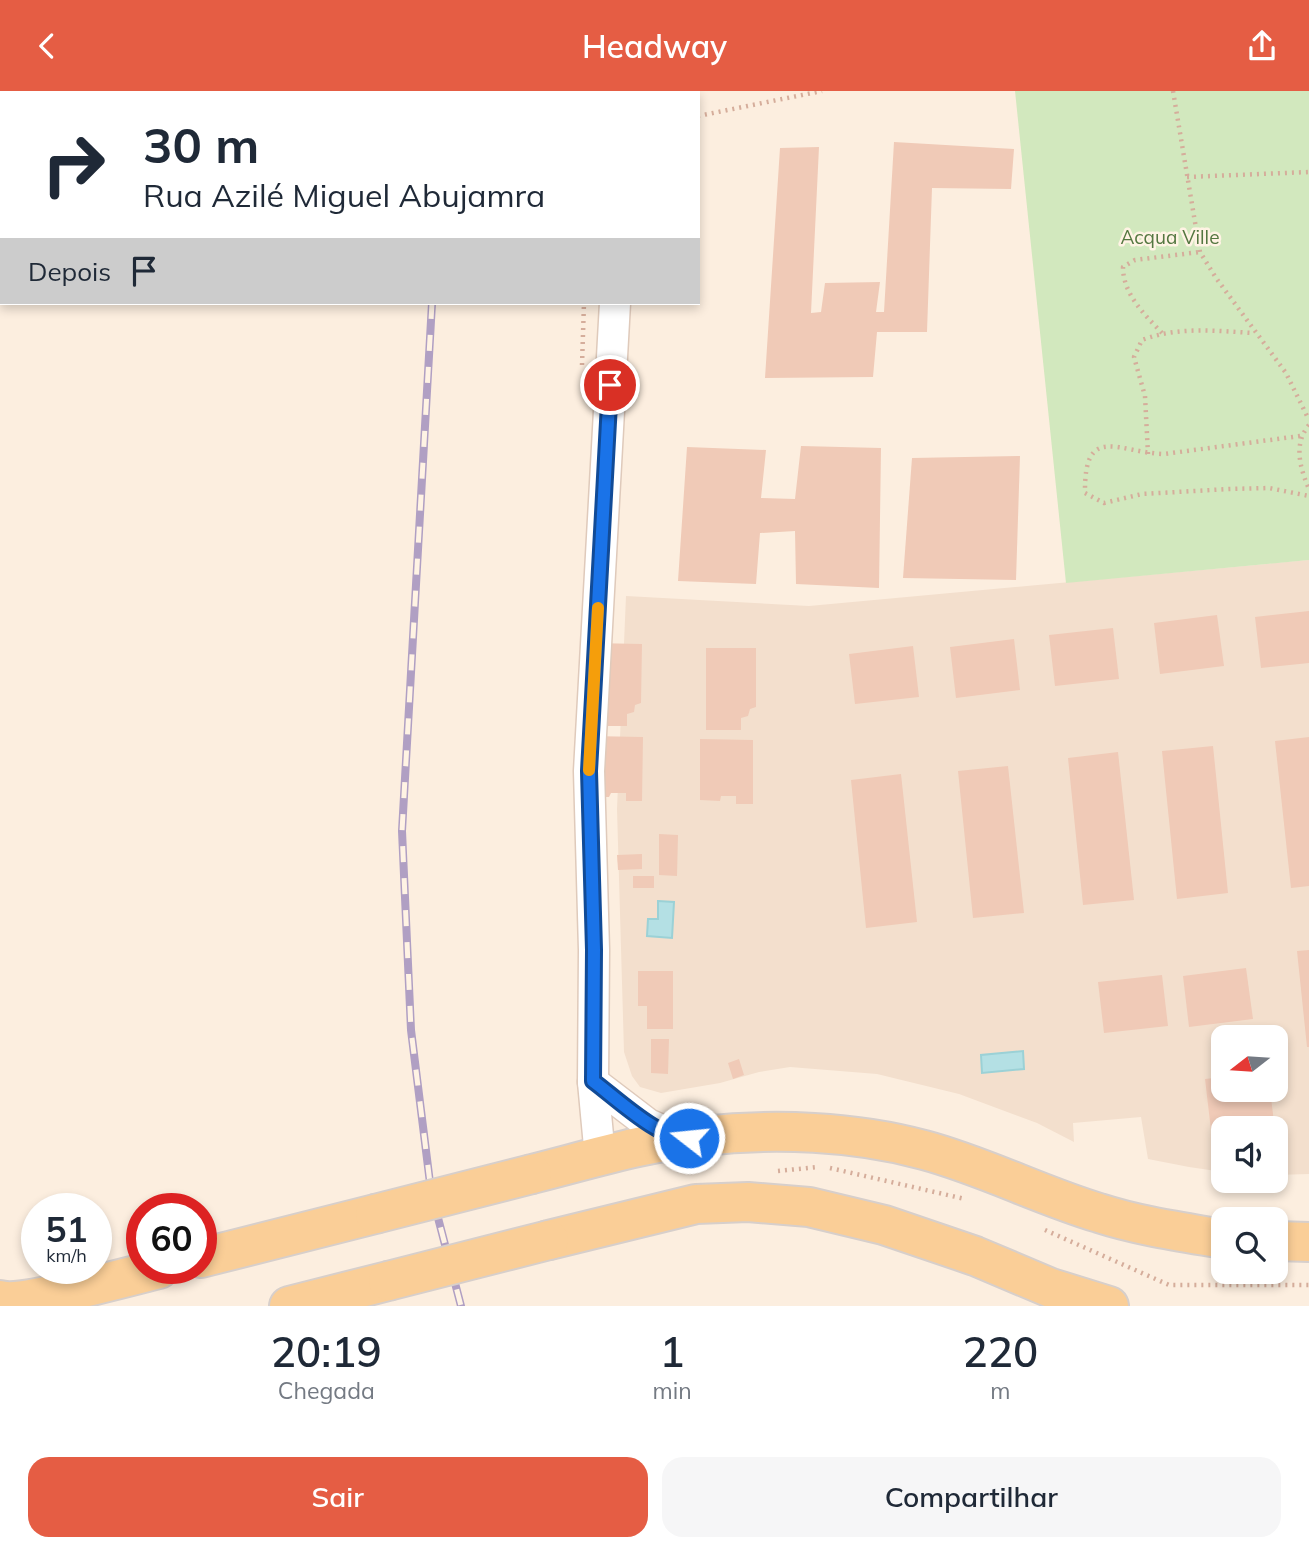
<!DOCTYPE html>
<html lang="pt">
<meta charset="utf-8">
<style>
body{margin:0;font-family:Mulish,sans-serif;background:#f6f6f7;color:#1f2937;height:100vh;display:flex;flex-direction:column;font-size:26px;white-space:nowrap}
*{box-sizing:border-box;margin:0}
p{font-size:23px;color:#747a83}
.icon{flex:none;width:38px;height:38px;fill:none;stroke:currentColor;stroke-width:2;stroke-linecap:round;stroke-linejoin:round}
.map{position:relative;height:1215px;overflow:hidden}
.details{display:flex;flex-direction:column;background:#fff;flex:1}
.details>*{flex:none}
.top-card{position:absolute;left:0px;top:0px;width:700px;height:214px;box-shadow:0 4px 10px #0003;background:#fff;color:#1f2937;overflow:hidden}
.needle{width:46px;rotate:253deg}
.controls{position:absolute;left:1211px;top:934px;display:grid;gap:14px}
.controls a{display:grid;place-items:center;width:77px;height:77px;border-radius:14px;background:#fff;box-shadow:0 4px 10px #0003;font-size:35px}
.speed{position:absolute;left:21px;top:1102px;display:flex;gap:14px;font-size:35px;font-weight:700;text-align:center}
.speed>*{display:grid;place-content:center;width:91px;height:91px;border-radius:50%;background:#fff;box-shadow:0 4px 10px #0003;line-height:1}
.speed small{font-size:18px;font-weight:400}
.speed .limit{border:10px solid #d22;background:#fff;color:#111}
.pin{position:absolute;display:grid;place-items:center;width:60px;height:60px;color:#fff;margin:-30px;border:4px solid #fff;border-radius:50%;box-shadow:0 2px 7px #0007}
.me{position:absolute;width:77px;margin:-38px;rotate:286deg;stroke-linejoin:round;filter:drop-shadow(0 0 5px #0008)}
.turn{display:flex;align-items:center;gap:24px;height:147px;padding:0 28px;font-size:32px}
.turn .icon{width:91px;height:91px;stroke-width:2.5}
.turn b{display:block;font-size:49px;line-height:60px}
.then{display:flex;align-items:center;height:66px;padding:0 28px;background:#0003;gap:14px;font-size:26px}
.eta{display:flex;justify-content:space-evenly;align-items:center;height:119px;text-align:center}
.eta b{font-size:42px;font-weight:600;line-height:49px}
.primary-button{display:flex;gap:14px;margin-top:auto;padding:14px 28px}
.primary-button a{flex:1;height:80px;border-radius:21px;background:#e55d44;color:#fff;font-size:28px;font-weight:600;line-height:80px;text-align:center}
.primary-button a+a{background:#f6f6f7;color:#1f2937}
header{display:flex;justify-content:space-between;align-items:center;height:91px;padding:0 28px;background:#e55d44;color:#fff;font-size:32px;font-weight:600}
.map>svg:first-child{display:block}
</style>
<header><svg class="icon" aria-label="back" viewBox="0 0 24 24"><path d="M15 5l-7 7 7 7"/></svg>Headway<svg class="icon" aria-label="share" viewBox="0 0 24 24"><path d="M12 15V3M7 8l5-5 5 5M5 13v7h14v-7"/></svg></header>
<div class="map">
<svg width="1309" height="1215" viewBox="0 0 1309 1215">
<rect width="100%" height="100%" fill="#fceedf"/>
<path fill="#f3dfcd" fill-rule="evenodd" d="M1309,469V1083L1276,1084V1038H1223V1081L1189,1076L1148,1068L1141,1026L1073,1032L1074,1051L1037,1032L959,1003L877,983L790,976L759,981L720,992L661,1002L640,996L632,985L624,961L617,718L626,505L809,515ZM1223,947H1276V999H1223Z"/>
<polygon fill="#d2e8be" points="1015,0 1309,0 1309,469 1066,492"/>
<g fill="#b4e0e4" stroke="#9bd1d6" stroke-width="2">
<polygon points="658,810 674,811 672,847 647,845 648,828 658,828"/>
<polygon points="1023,960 1024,978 982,982 981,964"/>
</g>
<g fill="#f0cab7">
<polygon points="894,51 1014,58 1011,98 932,97 927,241 877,241 873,286 765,287 780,57 819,56 811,222 821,221 825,192 880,191 876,221 884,221"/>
<polygon points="801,355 881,357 879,497 796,493 795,440 760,442 756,493 678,490 687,356 766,359 761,407 795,408"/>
<polygon points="1020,365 1016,489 903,487 912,367"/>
<polygon points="1309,520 1309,572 1261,577 1255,526"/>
<polygon points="1217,524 1224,575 1160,583 1154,532"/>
<polygon points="1113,537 1119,588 1055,595 1049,544"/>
<polygon points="1014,548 1020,599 956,607 950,556"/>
<polygon points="593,552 642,553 641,612 635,614 634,621 627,623 627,635 592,635"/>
<polygon points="913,555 919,606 855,613 849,563"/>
<polygon points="706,557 756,557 756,616 750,618 748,625 741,627 741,639 706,639"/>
<polygon points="590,645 643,646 642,710 626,710 626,702 611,702 609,706 589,706"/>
<polygon points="1309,646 1309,795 1291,797 1275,650"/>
<polygon points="700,648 753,649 753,713 736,713 736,705 721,705 720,710 700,709"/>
<polygon points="1213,655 1228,802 1177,808 1162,660"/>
<polygon points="1118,661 1134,809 1083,814 1068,667"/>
<polygon points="1008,675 1024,822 973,827 958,680"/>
<polygon points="901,683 917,831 866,837 851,689"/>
<polygon points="659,743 678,744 677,785 659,784"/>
<polygon points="642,763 642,778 618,779 617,764"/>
<rect x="633" y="785" width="21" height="12"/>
<polygon points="1309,859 1309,956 1307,956 1297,860"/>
<polygon points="1246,877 1253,928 1189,936 1183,885"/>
<polygon points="638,880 673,880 673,938 647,938 647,915 638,915"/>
<polygon points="1162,884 1168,935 1104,942 1098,891"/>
<polygon points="651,948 669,948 668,983 651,982"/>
<polygon points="739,968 744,984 733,988 728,972"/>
<polygon points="1223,986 1223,999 1270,999 1274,1031 1211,1039 1205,988"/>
</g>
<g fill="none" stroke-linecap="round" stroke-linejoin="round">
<defs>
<g id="minor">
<polyline points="631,2 640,0"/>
<polyline points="593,991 648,1033 682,1048"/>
<polyline points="600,1066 593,991 594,859 589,680 615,212"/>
</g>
<g id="primary">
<path d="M532,1083C588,1069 645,1051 703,1045C773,1037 855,1040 924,1059C984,1075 1039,1104 1099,1122C1139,1135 1182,1141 1223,1148"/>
<polyline points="549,1149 696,1113 748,1111 809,1116 884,1134 975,1165 1051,1197 1109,1215"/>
<polyline points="1276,1150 1309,1151"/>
<polyline points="201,1167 375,1123"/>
<path d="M0,1209C21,1215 131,1185 159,1178"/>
<polyline points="289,1215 388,1190"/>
</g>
</defs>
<use href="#minor" stroke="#dfcabb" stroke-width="33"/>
<use href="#primary" stroke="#d7cfcb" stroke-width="42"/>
<g stroke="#d5ad9b" stroke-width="4.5" stroke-dasharray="2 5" stroke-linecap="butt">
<polyline points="1173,0 1200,161 1216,187 1286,282 1309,329"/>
<polyline points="594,2 594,0"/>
<polyline points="698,25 822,0"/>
<polyline points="1187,86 1309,81"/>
<path d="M1162,242C1144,223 1123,203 1123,176L1135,169L1200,161"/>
<polyline points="582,274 584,212"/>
<path d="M1309,334C1293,353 1300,377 1309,398"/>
<path d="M1300,345L1164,363C1119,362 1084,331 1085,402L1104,412L1142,403L1229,398L1269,397L1309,405"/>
<path d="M1148,363L1145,305L1134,266L1142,249C1179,235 1216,240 1254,242"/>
<polyline points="830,1077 965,1108"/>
<polyline points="778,1080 818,1076"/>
<polyline points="1045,1139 1169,1194 1309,1194"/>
</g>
<use href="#minor" stroke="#fff" stroke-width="30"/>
<use href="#primary" stroke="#face97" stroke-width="38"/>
<defs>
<g id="rail">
<polyline points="443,2 443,0"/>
<polyline points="432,212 402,740 411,939 431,1100 461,1215"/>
</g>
</defs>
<use href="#rail" stroke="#b09fc3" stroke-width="8"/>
<use href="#rail" stroke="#fff3e4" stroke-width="5" stroke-dasharray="16" stroke-linecap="butt"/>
<defs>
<g id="primary-bridge">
<polyline points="375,1123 532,1083"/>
<polyline points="388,1190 549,1149"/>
</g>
</defs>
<use href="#primary-bridge" stroke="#d7cfcb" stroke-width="42" stroke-linecap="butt"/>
<use href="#primary-bridge" stroke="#face97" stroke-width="38"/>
</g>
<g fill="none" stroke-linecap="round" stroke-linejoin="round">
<defs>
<path id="route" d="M610,294L589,680L594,859L593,990C616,1007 662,1051 689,1047"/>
</defs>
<use href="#route" stroke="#114b97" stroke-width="18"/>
<use href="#route" stroke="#1a73e8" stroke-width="12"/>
<polyline stroke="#f59e0b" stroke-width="12" points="589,679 598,517"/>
</g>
<g text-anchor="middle" stroke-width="5" stroke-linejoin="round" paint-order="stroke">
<g font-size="19" fill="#547740" stroke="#fff3e4">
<text x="1170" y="153">Acqua Ville</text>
</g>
</g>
</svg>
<div class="controls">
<a><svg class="needle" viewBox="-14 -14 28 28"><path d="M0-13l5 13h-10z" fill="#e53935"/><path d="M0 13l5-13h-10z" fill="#747a83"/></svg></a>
<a><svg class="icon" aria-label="sound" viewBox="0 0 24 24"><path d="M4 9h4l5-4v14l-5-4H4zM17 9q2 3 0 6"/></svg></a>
<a><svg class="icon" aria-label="search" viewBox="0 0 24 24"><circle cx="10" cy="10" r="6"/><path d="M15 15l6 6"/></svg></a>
</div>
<div class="speed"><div>51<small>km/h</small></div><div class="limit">60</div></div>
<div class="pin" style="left:610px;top:294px;background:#d93025"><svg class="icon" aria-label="arrive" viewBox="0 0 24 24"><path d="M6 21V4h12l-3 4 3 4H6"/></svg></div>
<svg class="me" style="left:689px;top:1047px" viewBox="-20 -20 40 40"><circle r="17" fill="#1a73e8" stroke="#fff" stroke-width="3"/><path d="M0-11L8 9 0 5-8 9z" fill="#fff"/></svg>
<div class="top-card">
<div class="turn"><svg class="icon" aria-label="right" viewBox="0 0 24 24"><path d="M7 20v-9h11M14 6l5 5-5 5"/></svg><div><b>30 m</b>Rua Azilé Miguel Abujamra</div></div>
<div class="then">Depois<svg class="icon" aria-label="arrive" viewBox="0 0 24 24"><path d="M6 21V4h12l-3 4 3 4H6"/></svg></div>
</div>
</div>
<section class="details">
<div class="eta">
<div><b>20:19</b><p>Chegada</p></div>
<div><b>1</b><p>min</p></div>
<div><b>220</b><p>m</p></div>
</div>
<div class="primary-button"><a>Sair</a><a>Compartilhar</a></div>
</section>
